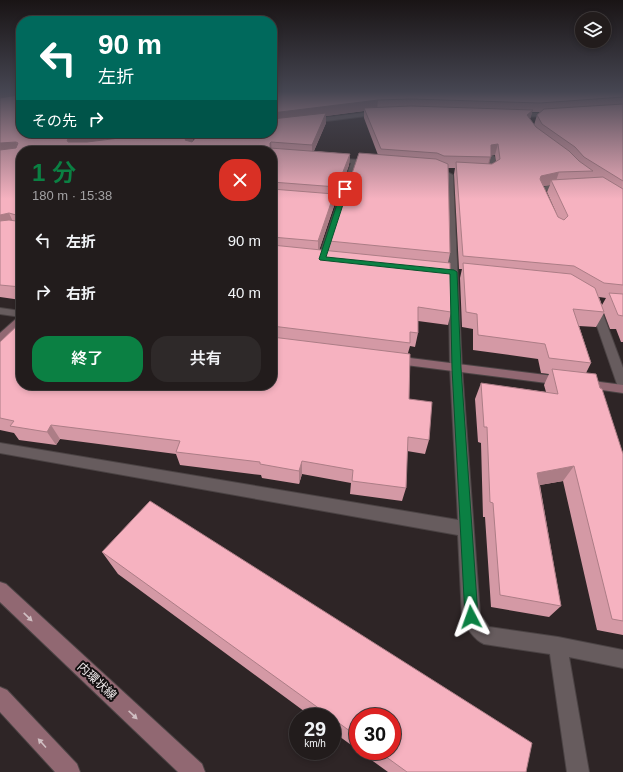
<!DOCTYPE html>
<html lang="ja">
<meta charset="utf-8">
<style>
body{margin:0;font-family:Helvetica,"Noto Sans JP",sans-serif;background:#2e2929;color:#f1f3f6;height:100vh;display:flex;flex-direction:column;font-size:15px;white-space:nowrap}
*{box-sizing:border-box;margin:0}
p{font-size:13px;color:#a2a1a3}
.icon{flex:none;width:22px;height:22px;fill:none;stroke:currentColor;stroke-width:2;stroke-linecap:round;stroke-linejoin:round}
.map{position:relative;flex:1;overflow:hidden}
.sheet{position:absolute;left:16px;top:146px;width:261px;height:244px;display:flex;flex-direction:column;background:#221c1c;border-radius:16px;box-shadow:0 2px 6px #0003,0 0 0 1px #3f3a3b}
.sheet>*{flex:none}
.hud{position:absolute;left:16px;top:16px;width:261px;height:122px;border-radius:16px;box-shadow:0 2px 6px #0003,0 0 0 1px #3f3a3b;background:#00695c;color:#fff;overflow:hidden}
.controls{position:absolute;left:575px;top:12px;display:grid;gap:8px}
.controls a{display:grid;place-items:center;width:36px;height:36px;border-radius:50%;background:#221c1c;box-shadow:0 2px 6px #0003,0 0 0 1px #3f3a3b;font-size:20px}
.speed{position:absolute;left:289px;top:708px;display:flex;gap:8px;font-size:20px;font-weight:700;text-align:center}
.speed>*{display:grid;place-content:center;width:52px;height:52px;border-radius:50%;background:#221c1c;box-shadow:0 2px 6px #0003,0 0 0 1px #3f3a3b;line-height:1}
.speed small{font-size:10px;font-weight:400}
.speed .limit{border:6px solid #d22;background:#fff;color:#111}
.pin{position:absolute;display:grid;place-items:center;width:34px;height:34px;color:#fff;margin:-17px;border-radius:8px;box-shadow:0 2px 6px #0006}
.me{position:absolute;width:44px;margin:-22px;rotate:356deg;stroke-linejoin:round;filter:drop-shadow(0 0 3px #0008)}
.turn{display:flex;align-items:center;gap:14px;height:84px;padding:0 16px;font-size:18px}
.turn .icon{width:52px;height:52px;stroke-width:2.5}
.turn b{display:block;font-size:28px;line-height:34px}
.then{display:flex;align-items:center;height:38px;padding:0 16px;background:#0003;gap:8px;font-size:15px}
.round{display:grid;place-items:center;flex:none;width:42px;height:42px;border-radius:16px;background:#2e2929}
.overview{display:flex;align-items:center;justify-content:space-between;height:68px;padding:0 16px}
h1{font-size:24px;font-weight:600;line-height:30px;color:#0b8043}
.button{display:flex;gap:8px;margin-top:auto;padding:8px 16px}
.button a{flex:1;height:46px;border-radius:16px;background:#0b8043;color:#fff;font-size:16px;font-weight:600;line-height:46px;text-align:center}
.button a+a{background:#2e2929;color:#f1f3f6}
ul{padding:0;list-style:none}
li{display:flex;align-items:center;gap:12px;height:52px;padding:0 16px}
li div{flex:1}
li b{display:block;font-size:15px}
li em{font-style:normal}
.map>svg:first-child{display:block}
</style>
<div class="map">
<svg width="623" height="772" viewBox="0 0 623 772">
<rect width="100%" height="100%" fill="#2e2526"/>
<g fill="none" stroke-linecap="round" stroke-linejoin="round">
<defs>
<g id="street">
<polygon points="380,111 383,113 382,114 311,123 308,121 311,119"/>
<polygon points="552,113 555,115 554,116 514,117 511,115 514,113"/>
<polygon points="209,133 225,133 222,135 177,141 174,139 177,137"/>
<polygon points="492,155 495,157 496,170 493,172 482,173 482,171 490,169 489,157"/>
<polygon points="333,158 373,161 376,163 373,165 357,164 326,259 322,262 318,259 351,163 331,161 331,159"/>
<path d="M435,166L453,175L462,368L480,614L489,627L558,637L623,650V668L569,657L589,772H567L550,654L484,644C474,640 466,627 462,617L458,535L0,453V443L458,520L450,368L447,176L433,169L432,168Z"/>
<path d="M551,184L565,185L569,187C563,191 553,188 545,191L550,201L549,203H543L537,190Z"/>
<polygon points="595,303 600,306 623,368 623,388 619,387 617,384 590,306"/>
<polygon points="0,308 21,311 21,317 0,314"/>
</g>
<g id="secondary">
<polygon points="21,317 21,326 4,341 0,343 0,333 17,318"/>
<polygon points="394,356 562,377 566,378 568,381 566,384 562,385 390,363 388,360 390,357"/>
<polygon points="585,380 623,385 623,393 581,387 579,384 581,381"/>
<polygon points="0,582 6,584 202,764 205,772 178,772 0,602"/>
<polygon points="0,687 7,690 77,764 80,772 55,772 0,712"/>
</g>
</defs>
<use href="#street" stroke="#4b4344" stroke-width="2"/>
<use href="#secondary" stroke="#4b4344" stroke-width="2"/>
<use href="#street" fill="#675c5e" fill-rule="evenodd"/>
<use href="#secondary" fill="#916872" fill-rule="evenodd"/>
</g>
<g fill="#d499a5" fill-rule="evenodd">
<path d="M0,91H21V133H195H192L193,140L192,142L272,133V91H623V342H621L616,329H610L604,313L596,327L579,326L591,363L586,373L623,454V635L597,630L563,481L540,485L561,606L549,617L491,607L485,517H483L481,443L478,442L475,399L481,383L546,392L544,385L549,374L541,373L538,359L473,350V329L462,327L460,278L462,269H459L454,174L455,168H448L450,253L448,263L451,312L448,325L418,321V333L415,347L410,346L408,353L409,399L429,440L425,454L407,451L406,488L402,501L350,494L351,483L302,474L299,484L262,478L261,475L180,465L176,454L60,439L56,445L19,440L14,433L0,430V342L272,385V151H21V300L0,297ZM364,111V118L378,155L329,241V251L319,250L334,206V199H337L349,165L350,154L314,151L326,123V116ZM532,112H540L537,115L534,125L530,119ZM491,155H495L496,162L492,164H489ZM550,185L547,192L558,217L543,186ZM599,297L606,298L602,305Z"/>
<polygon points="102,552 526,772 388,772 359,751 392,751 358,717 358,750 332,731 332,717 312,717 118,574"/>
</g>
<g fill="#ac7d86">
<polygon points="3,91 18,91 21,98 0,102 0,92"/>
<polygon points="378,100 377,110 364,108 364,111 326,116 326,123 312,155 312,145 272,123 272,113"/>
<polygon points="533,110 530,119 527,115"/>
<polygon points="104,133 195,133 192,133 193,140 187,151 75,148 67,140 71,137"/>
<polygon points="16,142 21,153 0,154 0,143"/>
<polygon points="271,142 272,152 270,151 270,143"/>
<polygon points="498,144 495,155 488,156 491,145"/>
<polygon points="350,154 349,165 337,199 337,187"/>
<polygon points="490,157 491,157 488,168 487,168"/>
<polygon points="559,172 555,184 551,180 550,185 537,187 541,176"/>
<polygon points="334,194 334,206 318,254 318,241"/>
<polygon points="9,213 15,226 0,228 0,215"/>
<polygon points="51,425 60,439 56,445 47,432"/>
<polygon points="302,461 302,474 299,484 299,471"/>
<polygon points="574,466 563,481 528,487 537,473"/>
</g>
<g fill="#f6b2c0" stroke="#ac7d86">
<polygon points="19,91 21,91 21,133 104,133 71,137 67,140 68,142 87,142 160,133 189,133 185,140 192,142 198,135 199,133 272,133 272,119 326,113 312,145 271,142 270,143 270,148 350,154 337,187 272,182 272,151 21,151 21,287 0,285 0,221 9,220 16,221 16,215 9,213 0,215 0,150 16,148 18,143 16,142 0,143 0,98 18,95"/>
<polygon points="272,91 623,91 623,97 540,103 411,99 378,100 272,113"/>
<polygon points="623,104 623,181 584,157 575,147 542,124 537,115 544,109"/>
<polygon points="411,106 533,110 527,115 536,127 569,151 579,161 593,171 559,172 541,176 540,179 558,217 564,220 568,216 551,180 603,177 623,189 623,285 604,283 574,266 463,256 456,162 492,164 500,159 498,144 491,145 491,157 490,157 444,156 437,153 381,149 364,108"/>
<polygon points="359,153 436,159 448,164 450,253 329,241"/>
<polygon points="272,189 334,194 318,241 272,237"/>
<polygon points="272,245 450,263 451,312 418,307 418,333 410,332 410,343 272,326"/>
<polygon points="463,263 571,274 595,288 604,312 573,309 591,363 549,358 545,344 478,335 477,314 466,312"/>
<polygon points="609,293 623,294 623,316 618,315"/>
<polygon points="21,322 21,385 272,385 272,337 410,354 409,399 432,402 429,440 408,437 406,488 352,481 353,470 302,461 299,471 260,464 260,462 176,452 180,441 51,425 47,432 10,426 14,421 0,418 0,342"/>
<polygon points="552,369 596,374 600,388 602,389 623,454 623,621 612,619 574,466 537,473 561,606 500,595 493,503 490,502 487,427 484,427 481,383 558,394"/>
<polygon points="150,501 532,743 526,772 407,772 378,751 392,751 392,717 358,717 358,737 332,718 332,717 331,717 102,552"/>
</g>
<defs><path id="oneway-solid" d="M-6-.8H1V-3.2L6.5 0L1 3.2V.8H-6Z"/></defs>
<g fill="#d0bec2">
<use href="#oneway-solid" transform="translate(28 617) rotate(44)"/>
<use href="#oneway-solid" transform="translate(133 715) rotate(43)"/>
<use href="#oneway-solid" transform="translate(42 743) rotate(-132)"/>
</g>
<linearGradient id="sky" x2="0" y2="1"><stop stop-color="#191415"/><stop offset="0.46" stop-color="#464652"/><stop offset="1" stop-color="#464652" stop-opacity="0"/></linearGradient>
<rect width="623" height="199" fill="url(#sky)"/>
<polygon fill="#0b8043" stroke="#07532c" points="345,188 348,189 326,257 454,270 457,272 461,368 478,617 476,622 471,624 467,622 465,617 452,368 450,274 320,260 319,259 342,189"/>
<g text-anchor="middle" stroke-width="4" stroke-linejoin="round" paint-order="stroke">
<g font-size="12" fill="#f2eced" stroke="#130f10">
<text transform="translate(97 681) rotate(43)" y="4">内環状線</text>
</g>
</g>
</svg>
<div class="controls">
<a><svg class="icon" aria-label="layers" viewBox="0 0 24 24"><path d="M12 4l9 5-9 5-9-5zM3 14l9 5 9-5"/></svg></a>
</div>
<div class="speed"><div>29<small>km/h</small></div><div class="limit">30</div></div>
<div class="pin" style="left:345px;top:189px;background:#d93025"><svg class="icon" aria-label="arrive" viewBox="0 0 24 24"><path d="M6 21V4h12l-3 4 3 4H6"/></svg></div>
<svg class="me" style="left:471px;top:617px" viewBox="-20 -20 40 40"><path d="M0-17L14 15 0 8-14 15z" fill="#0b8043" stroke="#fff" stroke-width="4"/></svg>
<div class="hud">
<div class="turn"><svg class="icon" aria-label="left" viewBox="0 0 24 24"><path d="M17 20v-9H6M10 6l-5 5 5 5"/></svg><div><b>90 m</b>左折</div></div>
<div class="then">その先<svg class="icon" aria-label="right" viewBox="0 0 24 24"><path d="M7 20v-9h11M14 6l5 5-5 5"/></svg></div>
</div>
<section class="sheet">
<div class="overview"><div><h1>1 分</h1><p>180 m · 15:38</p></div><a class="round" style="background:#d93025;color:#fff"><svg class="icon" aria-label="close" viewBox="0 0 24 24"><path d="M6 6l12 12M18 6L6 18"/></svg></a></div>
<ul>
<li><svg class="icon" aria-label="left" viewBox="0 0 24 24"><path d="M17 20v-9H6M10 6l-5 5 5 5"/></svg><div><b>左折</b></div><em>90 m</em></li>
<li><svg class="icon" aria-label="right" viewBox="0 0 24 24"><path d="M7 20v-9h11M14 6l5 5-5 5"/></svg><div><b>右折</b></div><em>40 m</em></li>
</ul>
<div class="button"><a>終了</a><a>共有</a></div>
</section>
</div>
